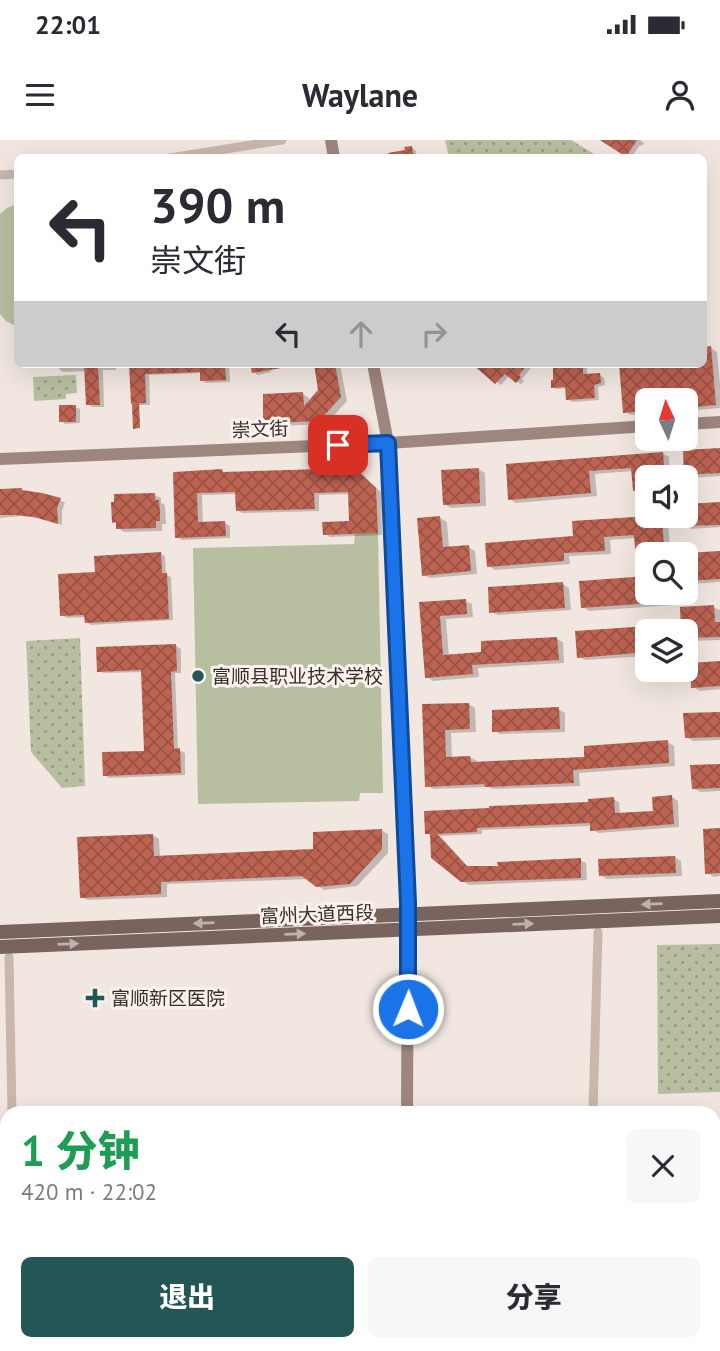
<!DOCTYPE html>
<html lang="zh">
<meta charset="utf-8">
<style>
body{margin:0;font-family:"PT Sans","Noto Sans SC",sans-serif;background:#f7f7f7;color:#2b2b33;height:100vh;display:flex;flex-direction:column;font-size:26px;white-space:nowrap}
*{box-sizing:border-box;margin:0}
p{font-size:23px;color:#7c7c81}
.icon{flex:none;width:38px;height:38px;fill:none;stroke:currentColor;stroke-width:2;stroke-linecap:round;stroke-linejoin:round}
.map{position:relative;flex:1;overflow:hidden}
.panel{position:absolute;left:0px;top:966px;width:721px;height:245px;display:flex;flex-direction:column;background:#fff;border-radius:21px 21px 0 0;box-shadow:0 7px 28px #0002}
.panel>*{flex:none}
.banner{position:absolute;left:14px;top:14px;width:693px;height:214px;border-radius:10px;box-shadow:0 7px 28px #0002;background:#fff;color:#2b2b33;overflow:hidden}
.needle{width:46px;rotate:356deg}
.tools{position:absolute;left:635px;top:248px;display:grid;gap:14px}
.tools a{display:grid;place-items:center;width:63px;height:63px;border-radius:10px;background:#fff;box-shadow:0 7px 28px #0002;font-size:35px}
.pin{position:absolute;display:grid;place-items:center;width:60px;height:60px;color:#fff;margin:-30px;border-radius:14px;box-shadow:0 4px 10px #0006}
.me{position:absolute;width:77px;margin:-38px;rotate:1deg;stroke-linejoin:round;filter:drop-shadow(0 0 5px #0008)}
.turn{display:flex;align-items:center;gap:24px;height:147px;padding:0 21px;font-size:32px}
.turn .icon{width:91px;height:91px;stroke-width:2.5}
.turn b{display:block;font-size:49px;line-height:60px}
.lanes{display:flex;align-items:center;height:66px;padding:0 21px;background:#0003;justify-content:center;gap:35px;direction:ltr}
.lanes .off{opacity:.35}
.round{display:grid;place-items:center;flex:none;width:74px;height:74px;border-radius:10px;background:#f7f7f7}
.head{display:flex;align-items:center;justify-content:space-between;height:119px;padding:0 21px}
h1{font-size:42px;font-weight:800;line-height:52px;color:#1e9e55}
.cta{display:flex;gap:14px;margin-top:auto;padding:14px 21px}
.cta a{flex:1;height:80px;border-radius:10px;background:#235655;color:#fff;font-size:28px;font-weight:800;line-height:80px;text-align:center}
.cta a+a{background:#f7f7f7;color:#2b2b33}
.status{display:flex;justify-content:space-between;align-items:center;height:49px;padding:0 35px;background:#fff;direction:ltr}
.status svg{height:19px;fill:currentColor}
header{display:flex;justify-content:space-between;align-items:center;height:91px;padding:0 21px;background:#fff;font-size:32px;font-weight:800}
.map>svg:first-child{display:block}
</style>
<div class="status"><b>22:01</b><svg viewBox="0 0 49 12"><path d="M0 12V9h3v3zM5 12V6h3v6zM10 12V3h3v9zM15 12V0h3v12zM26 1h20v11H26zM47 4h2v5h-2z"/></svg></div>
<header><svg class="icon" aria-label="menu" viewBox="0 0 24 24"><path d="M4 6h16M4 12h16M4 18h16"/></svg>Waylane<svg class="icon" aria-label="person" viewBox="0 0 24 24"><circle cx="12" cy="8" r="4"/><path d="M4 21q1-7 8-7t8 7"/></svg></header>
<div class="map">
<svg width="720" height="1211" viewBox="0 0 720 1211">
<defs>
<pattern id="green-dots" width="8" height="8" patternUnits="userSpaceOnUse" patternTransform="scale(1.75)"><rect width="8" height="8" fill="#b8bfa0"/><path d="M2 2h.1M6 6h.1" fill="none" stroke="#969c83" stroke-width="1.8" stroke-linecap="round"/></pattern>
<pattern id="building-cross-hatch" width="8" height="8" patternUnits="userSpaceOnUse" patternTransform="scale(1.75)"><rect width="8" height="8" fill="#bd6352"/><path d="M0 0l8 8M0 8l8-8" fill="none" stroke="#9a5244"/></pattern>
</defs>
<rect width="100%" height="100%" fill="#f1e7e0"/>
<g fill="url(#green-dots)">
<polygon points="445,0 571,0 599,17 449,17"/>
<polygon points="76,235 77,253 66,254 66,259 34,261 33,237"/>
<polygon points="80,498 85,646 62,648 31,612 26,501"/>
<polygon points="720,804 720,952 658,954 657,805"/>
</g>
<g fill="#b8bfa0">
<polygon points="17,64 18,64 17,187 6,181 0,174 0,74 7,68"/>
<polygon points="378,393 383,653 360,653 359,661 198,664 193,408 354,404 355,394"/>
</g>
<g fill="#0003">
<polygon points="604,0 640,0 644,3 642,6 640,5 631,18"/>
<polygon points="412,8 416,11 417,18 393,18"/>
<polygon points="711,208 717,212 720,244 720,268 686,271 686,261 648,261 648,274 631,275 625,272 621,224 704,224 704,209"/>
<polygon points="59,224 116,224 116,230 103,230 104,267 92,267 88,264 86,231 63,232 59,229"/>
<polygon points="131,224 229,224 230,242 206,243 202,240 201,233 149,235 150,265 139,265 140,288 135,288"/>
<polygon points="252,224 270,224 271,232 258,235 254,232"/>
<polygon points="316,224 340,224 347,261 326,284 278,286 267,280 303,254 309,258 309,262 320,251"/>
<polygon points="474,224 527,224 531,228 522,239 524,241 521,244 509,236 501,245"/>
<polygon points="554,224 585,224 587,225 587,236 600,235 604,238 605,245 598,247 599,260 572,262 567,259 567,248 557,249 553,247 555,241"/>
<polygon points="75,267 80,269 80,283 65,284 61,281"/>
<polygon points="720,310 720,336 692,338 686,334"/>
<polygon points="662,313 669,317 670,338 648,338 648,353 641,354 635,350 633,331 595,334 597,356 516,363 510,359 508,326"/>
<polygon points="478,329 485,333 486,366 451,368 444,364"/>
<polygon points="222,331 227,334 360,333 381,352 382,395 330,397 325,394 351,383 350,354 319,355 319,371 242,373 237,370 237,354 202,355 203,383 225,383 230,386 230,398 182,400 177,397 174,334"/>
<polygon points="0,351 42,354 60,360 65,363 62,371 62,385 40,378 21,376 0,378"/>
<polygon points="154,355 161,358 161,363 165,365 166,384 162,384 162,391 124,392 118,388 118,384 114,382"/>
<polygon points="720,364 720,387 691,389 685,385 686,366"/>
<polygon points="662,377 668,381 670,411 643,412 636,408 636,398 610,400 611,414 569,416 570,424 495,430 489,426 575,398"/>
<polygon points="440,378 447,382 449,408 468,407 475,411 477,434 430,438 423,435"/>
<polygon points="720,413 720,442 691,444 686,441 686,415"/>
<polygon points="161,414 165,416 166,435 171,437 173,480 91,485 86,482 86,477 67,478 62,475 97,433"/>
<polygon points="563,444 569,448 571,470 498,475 491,472"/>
<polygon points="648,453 671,453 672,465 589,471 583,467"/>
<polygon points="465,461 472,464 473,477 446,479 449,517 483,514 557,499 563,502 564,523 478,528 479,537 433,541 427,537 421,464"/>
<polygon points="713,467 720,470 720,500 690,501 686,499 686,492"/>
<polygon points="663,486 670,492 648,492 648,516 585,520 579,517 577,493"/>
<polygon points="176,506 181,509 181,533 175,533 178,610 185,613 185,635 109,638 105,635 146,612 143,532 104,533 99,531"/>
<polygon points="720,523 720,549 700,551 693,547"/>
<polygon points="469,564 475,568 476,592 451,593 452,618 470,617 477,621 477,623 586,618 667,602 674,606 675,626 579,633 580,646 493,649 488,647 433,649 427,645 424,566"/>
<polygon points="558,569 565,573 565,592 500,594 494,591"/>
<polygon points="720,573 720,600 693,601 686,597"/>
<polygon points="720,625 720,651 700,652 693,648"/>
<polygon points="672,657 678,661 679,687 598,693 592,689 592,686 482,690 482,694 440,696 469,728 499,727 580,720 586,723 587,740 469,745 462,741 432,696 427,693 613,659 619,662 620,675 655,672"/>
<polygon points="381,690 388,694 388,713 357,746 324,750 308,739 167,744 167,757 88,760 81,757 153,695 159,699 160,717 315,711"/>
<polygon points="720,690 720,736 714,737 707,733"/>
<polygon points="675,717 681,721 682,736 607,739 600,735"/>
<polygon points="630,1204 697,1204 697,1208 706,1211 630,1211"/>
</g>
<g fill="url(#building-cross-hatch)">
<polygon points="600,0 637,0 626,17"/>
<polygon points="412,6 414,18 389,18 388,13 405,10 404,7"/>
<polygon points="711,206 716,265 686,268 686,261 648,261 648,271 623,273 619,224 704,224 704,207"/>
<polygon points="84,224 98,224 100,265 86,265"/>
<polygon points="129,224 225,224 226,240 200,241 200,232 145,234 146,263 131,264"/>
<polygon points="250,224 280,224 281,228 252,233"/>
<polygon points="314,224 335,224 341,257 319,281 270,283 266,281 263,277 263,254 303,252 304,266 318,250"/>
<polygon points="472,224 528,224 519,235 521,237 516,243 505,234 495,244"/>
<polygon points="553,224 583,224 583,234 600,233 601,243 594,245 595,258 566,260 565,247 551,248 551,240 553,240"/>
<polygon points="132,264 139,264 140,288 133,289"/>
<rect x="59" y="265" width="17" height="17"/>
<polygon points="720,308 720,333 684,335 683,310"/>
<polygon points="663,312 665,338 648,338 648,350 633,351 631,328 589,331 591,353 508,360 506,324"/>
<polygon points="355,328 376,348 378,393 323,395 322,382 349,381 348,352 314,353 315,369 236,371 235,352 197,353 198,382 225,381 226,396 175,398 173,333 174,332 222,329 223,332"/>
<polygon points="479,328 480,363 443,365 441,330"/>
<polygon points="22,348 22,350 42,353 61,358 57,368 58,384 34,377 15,375 0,375 0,349"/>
<polygon points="155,353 155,360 159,360 160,372 160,381 156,381 156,388 116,389 116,382 112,383 111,362 114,362 114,354"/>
<polygon points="720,362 720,385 684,386 683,376 686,376 686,364"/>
<polygon points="440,376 443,407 469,405 471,431 422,436 417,378"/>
<polygon points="649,376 662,376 664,408 635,409 634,395 604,397 605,411 564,413 564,421 487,427 485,403 573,396 572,381"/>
<polygon points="720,411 720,439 686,441 686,413"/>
<polygon points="161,412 162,433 167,433 169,479 85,483 84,475 60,476 58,434 95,432 94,416"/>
<polygon points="648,436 648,453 665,453 666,462 581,468 579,441"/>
<polygon points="563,442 565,468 489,473 488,447"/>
<polygon points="466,459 467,474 440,476 443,515 481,512 481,501 557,497 559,520 472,525 473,534 425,538 419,462"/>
<polygon points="714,465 715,482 720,482 720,497 686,498 686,492 681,492 680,467"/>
<polygon points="648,486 648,512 577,518 575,491"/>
<polygon points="176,504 177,531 171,532 174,609 180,608 181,633 103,636 102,612 144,611 141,530 97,532 96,507"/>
<polygon points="720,521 720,546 691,548 690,523"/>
<polygon points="469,563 470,589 445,590 446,617 470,616 471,622 584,617 584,606 668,600 669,623 573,630 574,643 485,647 484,644 425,647 422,564"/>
<polygon points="559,567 560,589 492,592 492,570"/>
<polygon points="720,572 720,597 685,598 683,573"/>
<polygon points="720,624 720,648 692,649 690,625"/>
<polygon points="672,655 674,684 590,691 590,683 477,688 477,692 437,694 467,726 498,726 497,722 581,718 581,738 461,742 431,718 430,694 425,694 424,671 489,668 489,666 588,662 588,659 614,657 615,673 653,671 652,657"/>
<polygon points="720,688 720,733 705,734 703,689"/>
<polygon points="382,689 382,709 350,744 316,747 302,736 161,742 161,754 80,758 77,697 153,694 154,716 313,709 313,692"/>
<polygon points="675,716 676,733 599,736 598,719"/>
</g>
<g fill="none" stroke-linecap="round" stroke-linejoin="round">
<g stroke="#c9b7ac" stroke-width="9">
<polyline points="170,18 282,0"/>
<polyline points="0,35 18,34"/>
<polyline points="9,817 12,973"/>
<polyline points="593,973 598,792"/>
<polyline points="714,1100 720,1100"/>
<polyline points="0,1130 7,1130"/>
<polyline points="40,1204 40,1211"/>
<polyline points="216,1204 216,1211"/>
<polyline points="587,1211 587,1204"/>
</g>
<g stroke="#9c867e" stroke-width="12">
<polyline points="331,0 334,18"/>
<polyline points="373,224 388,303 390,324 408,763 407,973"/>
<polyline points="686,284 720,282"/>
<polyline points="0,319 388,303 648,286"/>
<polyline points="407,1204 407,1211"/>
</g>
<g stroke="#78645d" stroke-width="14">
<polyline points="0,792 720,761"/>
<polyline points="0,807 720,776"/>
</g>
</g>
<defs><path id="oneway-solid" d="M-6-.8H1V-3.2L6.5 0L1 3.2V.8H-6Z" transform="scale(1.75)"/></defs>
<g fill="#bfb2ac">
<use href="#oneway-solid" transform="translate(652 764) rotate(178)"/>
<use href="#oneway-solid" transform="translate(204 783) rotate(178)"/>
<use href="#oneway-solid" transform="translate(523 784) rotate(-2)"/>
<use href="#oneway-solid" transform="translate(295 794) rotate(-2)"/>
<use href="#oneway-solid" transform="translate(68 804) rotate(-2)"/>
</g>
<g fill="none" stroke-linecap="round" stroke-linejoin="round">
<defs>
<polyline id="route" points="338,305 388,303 408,763 408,869"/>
</defs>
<use href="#route" stroke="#114b97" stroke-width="18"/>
<use href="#route" stroke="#1a73e8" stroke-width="12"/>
</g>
<g fill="#235655" stroke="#f9f2ec" stroke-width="2.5">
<circle cx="198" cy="536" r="7"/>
<path d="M91.5 847.5h7v7h7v7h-7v7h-7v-7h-7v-7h7z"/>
</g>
<g text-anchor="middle" stroke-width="6" stroke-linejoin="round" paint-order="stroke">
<g font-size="19" fill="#372d2b" stroke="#f9f2ec">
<text transform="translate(260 289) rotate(-2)" y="7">崇文街</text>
<text transform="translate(317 774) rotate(-2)" y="7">富州大道西段</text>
</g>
<g font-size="19" fill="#372d2b" stroke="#f9f2ec" text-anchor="start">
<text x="212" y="543">富顺县职业技术学校</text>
<text x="111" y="865">富顺新区医院</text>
</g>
</g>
</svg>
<div class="tools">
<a><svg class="needle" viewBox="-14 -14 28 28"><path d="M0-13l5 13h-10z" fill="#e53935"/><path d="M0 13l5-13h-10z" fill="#7c7c81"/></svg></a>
<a><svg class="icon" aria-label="sound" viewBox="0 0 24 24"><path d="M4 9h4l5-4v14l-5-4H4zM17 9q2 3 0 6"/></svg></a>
<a><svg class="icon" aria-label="search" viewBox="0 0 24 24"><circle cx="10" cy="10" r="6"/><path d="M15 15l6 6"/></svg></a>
<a><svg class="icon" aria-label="layers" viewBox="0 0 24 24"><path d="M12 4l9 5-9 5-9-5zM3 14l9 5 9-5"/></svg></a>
</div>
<div class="pin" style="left:338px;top:305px;background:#d93025"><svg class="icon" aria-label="arrive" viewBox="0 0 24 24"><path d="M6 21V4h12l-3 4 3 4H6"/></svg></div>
<svg class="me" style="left:408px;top:869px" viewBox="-20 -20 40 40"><circle r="17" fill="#1a73e8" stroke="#fff" stroke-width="3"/><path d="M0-11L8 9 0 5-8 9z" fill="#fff"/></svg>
<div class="banner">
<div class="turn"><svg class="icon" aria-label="left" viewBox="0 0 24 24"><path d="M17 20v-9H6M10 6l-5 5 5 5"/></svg><div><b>390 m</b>崇文街</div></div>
<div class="lanes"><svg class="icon" aria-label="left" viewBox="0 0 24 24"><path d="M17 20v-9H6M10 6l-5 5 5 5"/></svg><svg class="icon off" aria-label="ahead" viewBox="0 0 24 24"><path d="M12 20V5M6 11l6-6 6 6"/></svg><svg class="icon off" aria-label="right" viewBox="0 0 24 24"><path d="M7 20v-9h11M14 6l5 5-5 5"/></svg></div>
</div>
<section class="panel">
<div class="head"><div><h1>1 分钟</h1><p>420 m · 22:02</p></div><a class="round"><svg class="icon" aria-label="close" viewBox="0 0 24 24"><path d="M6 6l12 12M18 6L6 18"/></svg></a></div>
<div class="cta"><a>退出</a><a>分享</a></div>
</section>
</div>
